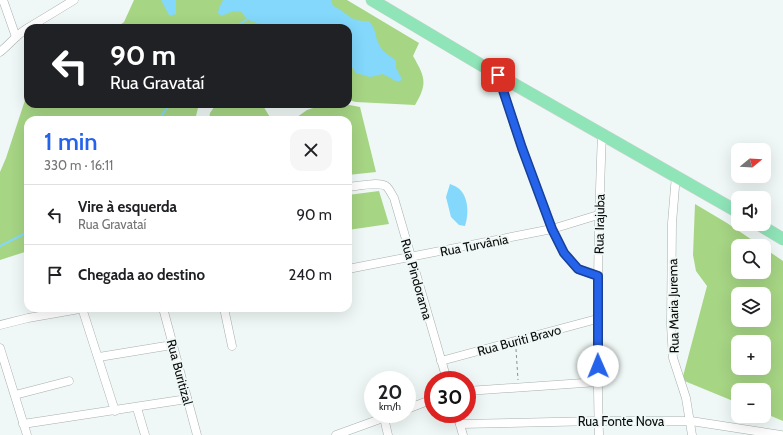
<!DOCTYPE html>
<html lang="pt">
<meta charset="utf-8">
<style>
body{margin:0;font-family:Cabin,sans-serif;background:#f6f6f6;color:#202124;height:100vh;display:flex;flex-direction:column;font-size:15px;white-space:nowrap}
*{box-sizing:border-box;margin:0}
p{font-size:13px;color:#757577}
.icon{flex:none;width:22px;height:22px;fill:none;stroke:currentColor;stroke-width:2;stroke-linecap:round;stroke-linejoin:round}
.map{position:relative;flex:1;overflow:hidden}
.sheet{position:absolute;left:24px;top:116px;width:328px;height:196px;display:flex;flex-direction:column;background:#fff;border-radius:12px;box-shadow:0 4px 16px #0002}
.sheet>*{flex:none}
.banner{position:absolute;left:24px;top:24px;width:328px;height:84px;border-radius:12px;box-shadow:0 4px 16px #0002;background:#202124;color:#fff;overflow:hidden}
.needle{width:26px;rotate:72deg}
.fabs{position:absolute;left:731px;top:143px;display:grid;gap:8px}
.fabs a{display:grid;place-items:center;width:40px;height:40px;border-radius:8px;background:#fff;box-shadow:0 4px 16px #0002;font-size:20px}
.speed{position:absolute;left:364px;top:371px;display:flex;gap:8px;font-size:20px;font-weight:700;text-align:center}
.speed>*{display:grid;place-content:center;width:52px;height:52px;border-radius:50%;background:#fff;box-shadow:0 4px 16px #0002;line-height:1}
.speed small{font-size:10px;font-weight:400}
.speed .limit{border:6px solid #d22;background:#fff;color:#111}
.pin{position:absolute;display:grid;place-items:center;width:34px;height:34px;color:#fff;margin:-17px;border-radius:8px;box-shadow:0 2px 6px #0006}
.me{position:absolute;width:44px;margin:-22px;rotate:359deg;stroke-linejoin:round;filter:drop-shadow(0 0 3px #0008)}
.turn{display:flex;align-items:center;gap:14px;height:84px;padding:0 20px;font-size:18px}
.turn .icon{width:52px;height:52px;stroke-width:2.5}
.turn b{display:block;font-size:28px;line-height:34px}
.round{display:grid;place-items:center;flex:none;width:42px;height:42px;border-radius:12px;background:#f6f6f6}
.head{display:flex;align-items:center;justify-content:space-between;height:68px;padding:0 20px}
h1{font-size:24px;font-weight:600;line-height:30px;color:#2563eb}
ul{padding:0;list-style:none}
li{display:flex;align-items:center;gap:12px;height:60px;padding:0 20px;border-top:1px solid #e0e0e0}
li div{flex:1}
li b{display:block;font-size:15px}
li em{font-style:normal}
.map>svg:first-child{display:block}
</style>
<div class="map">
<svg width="783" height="435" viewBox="0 0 783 435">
<rect width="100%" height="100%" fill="#eff8f6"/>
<g fill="#a6d584" fill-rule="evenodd">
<path d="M134,0H347L419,43L413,56C425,77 428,83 415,105L356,102L348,100V28H116L124,22Z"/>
<polygon points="28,91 28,104 199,104 195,120 28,120 28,251 0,260 0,172 6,158"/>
<polygon points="216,104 262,104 271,119 275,120 209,120 210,113"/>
<polygon points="325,104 344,104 360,107 376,172 348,175 348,120 293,120 307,110"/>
<polygon points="379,191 389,224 348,230 348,195"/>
<path d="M695,204L727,223L761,246H738V272H764V248L783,261V421L764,413V390H738V403L682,380L707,286L696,271L693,255ZM738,294H764V320H738ZM738,342H764V368H738Z"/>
</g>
<g fill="#83d8fc">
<polygon points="161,0 176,0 176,14 170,16 169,15"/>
<path d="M223,0H331L333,6C341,9 348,17 356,20C360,21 365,21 369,21C377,30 374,37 381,48C384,53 391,56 396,61V68L402,79L400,81H396L383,74L370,77L356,73L348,61V28H264L261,24C253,22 245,20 242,12C235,10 229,12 222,16L218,13L219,8Z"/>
<path d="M450,184C452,185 456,186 458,188C469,196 469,215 465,226L459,225L451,217L446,197Z"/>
</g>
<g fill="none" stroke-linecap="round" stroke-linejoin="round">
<g stroke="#83d8fc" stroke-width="2">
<polyline points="234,28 249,18"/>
<polyline points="158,120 170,104"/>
<polyline points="0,246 28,232"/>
</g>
<defs>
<g id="minor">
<polyline points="3,0 16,37"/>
<polyline points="28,28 74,0"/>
<path d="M0,52C10,44 17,34 28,28"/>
<polyline points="498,75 522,148 552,229 564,253 578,269 598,276"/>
<polyline points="676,175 672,223 671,325 673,358 686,398 692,435"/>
<path d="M348,187C357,186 381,181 387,187C390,190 392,195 394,198L447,380"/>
<polyline points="348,269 552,229 598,215"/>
<polyline points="82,308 115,411"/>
<polyline points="163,308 197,435"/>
<polyline points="224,308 232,346"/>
<polyline points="0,325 28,318 85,308"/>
<polyline points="0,348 27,435"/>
<polyline points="99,357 172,345"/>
<polyline points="441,361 597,319"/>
<polyline points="467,391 598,382"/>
<polyline points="15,395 69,381"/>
<polyline points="137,408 145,435"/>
<polyline points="407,409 433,399"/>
<polyline points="457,414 463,435"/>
<polyline points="384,418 388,435"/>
<polyline points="23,424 187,399"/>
<polyline points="460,424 598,421 691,421 781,435"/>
<polyline points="336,435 394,414"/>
<path d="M599,435C596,334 598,234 602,133"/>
</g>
<g id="primary">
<polyline points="372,0 498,75 738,212"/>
<polyline points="758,224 783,239"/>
</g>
</defs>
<use href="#minor" stroke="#a8b0ae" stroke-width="9"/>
<use href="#primary" stroke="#d3d3d3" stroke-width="13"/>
<polyline stroke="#8b9190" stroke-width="1" stroke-dasharray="3 3" stroke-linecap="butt" points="516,349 518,380"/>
<use href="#minor" stroke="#fff" stroke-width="8"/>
<use href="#primary" stroke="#8fe4b8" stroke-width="12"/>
</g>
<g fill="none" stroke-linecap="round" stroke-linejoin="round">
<defs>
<polyline id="route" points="498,75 522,148 552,229 564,253 578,269 598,276 598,366"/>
</defs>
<use href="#route" stroke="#184099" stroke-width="10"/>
<use href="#route" stroke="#2563eb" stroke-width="7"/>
</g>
<g text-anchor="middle" stroke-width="4" stroke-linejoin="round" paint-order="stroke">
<g font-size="13" fill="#090c0b" stroke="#eff8f6">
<text transform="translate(599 224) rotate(-89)" y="5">Rua Irajuba</text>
<text transform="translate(474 245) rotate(-11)" y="5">Rua Turvânia</text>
<text transform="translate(417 279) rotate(74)" y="5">Rua Pindorama</text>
<text transform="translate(673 306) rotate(-91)" y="5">Rua Maria Jurema</text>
<text transform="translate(519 340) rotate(-15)" y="5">Rua Buriti Bravo</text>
<text transform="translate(180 372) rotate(75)" y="5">Rua Buritizal</text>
<text x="621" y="426">Rua Fonte Nova</text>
</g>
</g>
</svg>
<div class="fabs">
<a><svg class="needle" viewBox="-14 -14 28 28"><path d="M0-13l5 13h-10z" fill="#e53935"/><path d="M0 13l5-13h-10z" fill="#757577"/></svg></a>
<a><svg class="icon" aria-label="sound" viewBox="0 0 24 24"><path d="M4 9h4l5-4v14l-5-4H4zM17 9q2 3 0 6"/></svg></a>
<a><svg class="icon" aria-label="search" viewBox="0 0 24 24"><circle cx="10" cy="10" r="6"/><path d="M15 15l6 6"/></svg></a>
<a><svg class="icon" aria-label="layers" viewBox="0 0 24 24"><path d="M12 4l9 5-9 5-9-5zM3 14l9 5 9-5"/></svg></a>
<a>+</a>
<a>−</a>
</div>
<div class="speed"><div>20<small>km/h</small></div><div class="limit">30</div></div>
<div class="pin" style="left:498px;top:75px;background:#d93025"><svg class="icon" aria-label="arrive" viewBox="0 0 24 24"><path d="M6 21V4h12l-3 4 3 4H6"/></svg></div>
<svg class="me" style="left:598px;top:366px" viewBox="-20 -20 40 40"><circle r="19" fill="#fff"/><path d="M0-13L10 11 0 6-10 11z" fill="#2563eb"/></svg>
<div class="banner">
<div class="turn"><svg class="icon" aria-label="left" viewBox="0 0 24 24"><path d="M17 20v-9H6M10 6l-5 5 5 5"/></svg><div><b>90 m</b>Rua Gravataí</div></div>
</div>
<section class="sheet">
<div class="head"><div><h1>1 min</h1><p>330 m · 16:11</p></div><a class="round"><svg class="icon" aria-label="close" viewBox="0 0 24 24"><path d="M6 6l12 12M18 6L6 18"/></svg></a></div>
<ul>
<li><svg class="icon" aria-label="left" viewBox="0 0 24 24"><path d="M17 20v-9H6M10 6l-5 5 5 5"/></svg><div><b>Vire à esquerda</b><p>Rua Gravataí</p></div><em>90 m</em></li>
<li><svg class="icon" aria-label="arrive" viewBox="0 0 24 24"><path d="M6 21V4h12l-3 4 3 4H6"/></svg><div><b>Chegada ao destino</b></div><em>240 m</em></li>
</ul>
</section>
</div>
